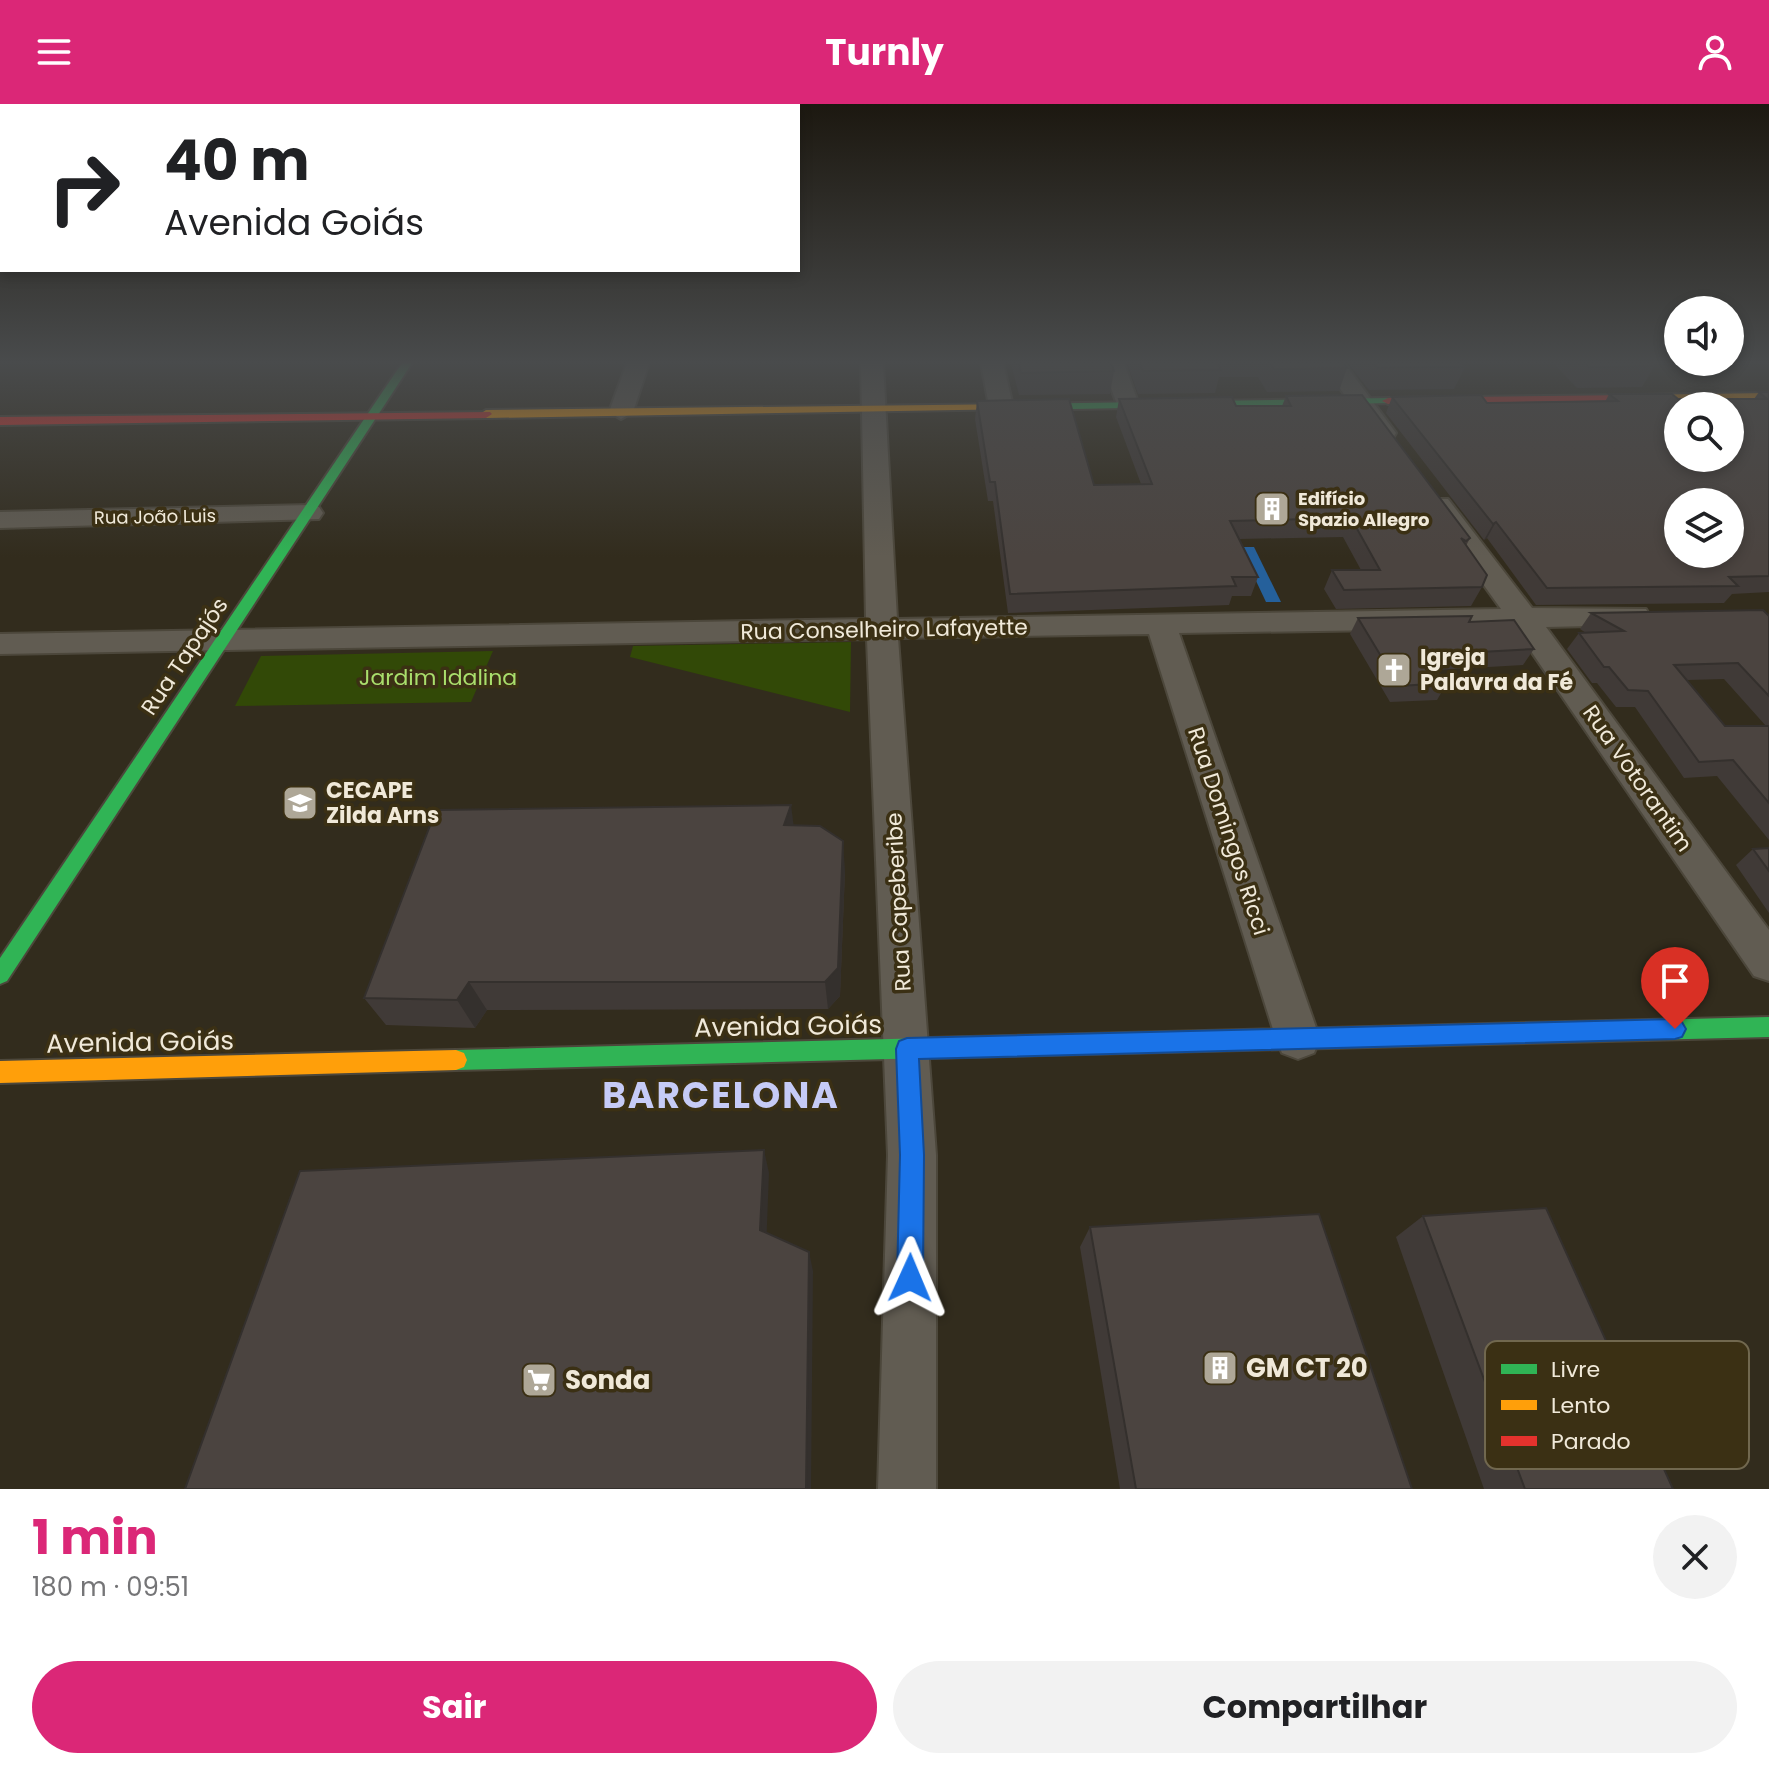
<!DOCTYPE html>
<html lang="pt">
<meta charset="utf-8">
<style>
body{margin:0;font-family:Poppins,sans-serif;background:#f2f2f2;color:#202124;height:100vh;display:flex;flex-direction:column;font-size:30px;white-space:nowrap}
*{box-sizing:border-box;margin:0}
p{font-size:26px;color:#757577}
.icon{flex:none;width:44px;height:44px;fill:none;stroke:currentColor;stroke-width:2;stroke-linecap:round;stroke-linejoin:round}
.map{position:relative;height:1385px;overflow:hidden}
.details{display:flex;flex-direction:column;background:#fff;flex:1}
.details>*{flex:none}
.hud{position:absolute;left:0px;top:0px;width:800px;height:168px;box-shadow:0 4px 12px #0003;background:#fff;color:#202124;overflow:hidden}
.buttons{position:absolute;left:1664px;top:192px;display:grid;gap:16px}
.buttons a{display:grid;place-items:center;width:80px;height:80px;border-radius:50%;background:#fff;box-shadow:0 4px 12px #0003;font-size:40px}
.pin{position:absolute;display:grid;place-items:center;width:68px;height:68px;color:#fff;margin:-82px -34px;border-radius:50% 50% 50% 0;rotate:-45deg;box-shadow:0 0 8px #0007}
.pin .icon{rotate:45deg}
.me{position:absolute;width:88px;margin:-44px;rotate:1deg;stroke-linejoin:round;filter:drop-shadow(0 0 6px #0008)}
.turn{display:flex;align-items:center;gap:28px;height:168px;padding:0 32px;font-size:36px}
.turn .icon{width:104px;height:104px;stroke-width:2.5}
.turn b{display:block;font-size:56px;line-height:68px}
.round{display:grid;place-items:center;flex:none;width:84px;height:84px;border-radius:42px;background:#f2f2f2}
.overview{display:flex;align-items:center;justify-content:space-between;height:136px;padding:0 32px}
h1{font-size:48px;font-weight:700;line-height:60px;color:#db2777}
.cta{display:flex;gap:16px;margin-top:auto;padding:16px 32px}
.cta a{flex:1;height:92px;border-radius:48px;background:#db2777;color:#fff;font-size:32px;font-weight:700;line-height:92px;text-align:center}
.cta a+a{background:#f2f2f2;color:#202124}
header{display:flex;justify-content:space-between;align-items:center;height:104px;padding:0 32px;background:#db2777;color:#fff;font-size:36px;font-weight:700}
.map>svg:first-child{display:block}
</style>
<header><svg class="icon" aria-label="menu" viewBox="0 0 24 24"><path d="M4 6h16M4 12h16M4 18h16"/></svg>Turnly<svg class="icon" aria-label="person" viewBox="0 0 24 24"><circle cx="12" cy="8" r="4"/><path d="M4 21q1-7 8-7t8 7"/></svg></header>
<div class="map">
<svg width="1769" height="1385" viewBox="0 0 1769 1385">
<rect width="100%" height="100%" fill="#322c1d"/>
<g fill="#324907">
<polygon points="851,538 850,608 630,553 633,542"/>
<polygon points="493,547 471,598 235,602 261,552"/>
</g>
<polygon fill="#25609b" points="1240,443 1254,443 1281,498 1266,498"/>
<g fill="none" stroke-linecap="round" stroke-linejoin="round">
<defs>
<g id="street">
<polygon points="627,259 649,259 633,308 621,315 609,308"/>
<polygon points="861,259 883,259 897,515 1501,505 1426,401 1430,395 1448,395 1532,504 1646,505 1650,512 1646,519 1635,521 1546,523 1769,826 1769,877 1754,872 1515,524 1179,529 1320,935 1314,949 1298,955 1282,949 1276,935 1149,530 898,534 936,1051 936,1385 878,1385 888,1051 867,535 0,550 0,530 866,515"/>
<polygon points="981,259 1003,259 1013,302 1009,307 1001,309 989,302"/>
<polygon points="1102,259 1124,259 1139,301 1135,306 1119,306"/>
<polygon points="1322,259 1344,259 1396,329 1393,334 1375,334"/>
<polygon points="310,401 319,403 323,409 319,415 0,424 0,408"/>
</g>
<g id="fast">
<polygon points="402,259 412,259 7,877 0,880 0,854"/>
<polygon points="1388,294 1394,297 1392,299 1019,306 1013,303 1019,300"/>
<polygon points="1769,913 1769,933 1566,938 1558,935 1555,928 1558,921 1566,918"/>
<polygon points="1086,930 1094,933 1097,940 1094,947 1086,950 456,966 448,963 445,956 448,949 456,946"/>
</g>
<g id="slow">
<polygon points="1769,289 1769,295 1635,297 1629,294 1635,291"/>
<polygon points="1019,300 1025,303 1023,305 486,314 480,310 486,306"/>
<polygon points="456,946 464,949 467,956 464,963 456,966 0,979 0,957"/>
</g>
<g id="jam">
<polygon points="1635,291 1641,294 1639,296 1388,300 1382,297 1388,294"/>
<polygon points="490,308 492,310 486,314 0,321 0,313"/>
<polygon points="1566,918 1574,921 1577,928 1574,935 1566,938 1086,950 1078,947 1075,940 1078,933 1086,930"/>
</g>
</defs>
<use href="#street" stroke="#4c473b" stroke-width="4"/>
<use href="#fast" stroke="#4c473b" stroke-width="4"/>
<use href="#slow" stroke="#4c473b" stroke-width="4"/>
<use href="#jam" stroke="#4c473b" stroke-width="4"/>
<use href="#street" fill="#615c52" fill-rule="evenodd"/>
<use href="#fast" fill="#30b455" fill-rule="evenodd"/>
<use href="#slow" fill="#ff9f0a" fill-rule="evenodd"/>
<use href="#jam" fill="#e5322d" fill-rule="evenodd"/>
</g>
<g fill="#403a37" fill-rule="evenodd">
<polygon points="1011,259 1111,259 1114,267 1110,290 1019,291"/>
<polygon points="1127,259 1343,259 1347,264 1339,287 1267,288 1258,273 1219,273 1215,289 1138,290"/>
<polygon points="1348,259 1461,259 1465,263 1454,285 1369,286"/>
<polygon points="1553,259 1656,259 1642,283 1577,284"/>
<polygon points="1759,288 1769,288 1769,488 1732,490 1724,499 1536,501 1487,434 1484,436 1386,309 1392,293 1487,299 1605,298 1609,290 1678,295 1754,295"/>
<polygon points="1286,292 1470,434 1466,442 1482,483 1471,502 1336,505 1324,485 1332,466 1361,466 1343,433 1239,435 1258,473 1251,492 1232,492 1229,501 1008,509 993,397 988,397 975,315 977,297 1094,381 1141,380 1116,313 1119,295 1236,302 1282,302"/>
<path d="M1591,509L1769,512V736L1717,672L1684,674L1635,603H1616L1597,579H1592L1567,545L1579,529H1586L1580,525ZM1724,575L1766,622H1725L1687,576Z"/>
<polygon points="1358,514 1469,518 1534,545 1523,561 1437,566 1447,579 1437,596 1390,598 1350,530"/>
<polygon points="794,721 845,767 840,892 828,905 487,906 475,924 386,921 364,894"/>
<polygon points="1769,744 1769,809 1736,761 1753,745"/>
<polygon points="1423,1112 1673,1385 1484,1385 1396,1133"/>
<polygon points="1090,1123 1412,1385 1120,1385 1080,1143"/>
</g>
<g fill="#34302d">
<polygon points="1496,418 1487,434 1484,436 1493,420"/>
<polygon points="791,701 795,732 784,721"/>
<polygon points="843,737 845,767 840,892 828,905 825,878"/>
<polygon points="469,878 487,906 475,924 457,896"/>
<polygon points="764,1046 769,1069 766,1147 760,1126"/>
<polygon points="809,1148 813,1167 811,1385 806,1385"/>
</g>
<g fill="#4b4440" stroke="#34302d" stroke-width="2" fill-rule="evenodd">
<polygon points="1019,259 1111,259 1114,267 1021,269"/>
<polygon points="1140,259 1217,259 1221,266 1143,267"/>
<polygon points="1270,259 1343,259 1347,264 1274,265"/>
<polygon points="1374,259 1461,259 1465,263 1378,264"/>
<polygon points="1585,259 1656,259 1655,262 1589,263"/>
<path d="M1759,288H1769V472L1729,473L1738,482L1547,484L1496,418L1493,420L1392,293L1481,291L1487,299L1618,297L1609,290H1672L1678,295H1767ZM1678,302H1730V354H1678ZM1678,398H1730V450H1678Z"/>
<polygon points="1362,291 1470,434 1466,437 1461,434 1487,471 1482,483 1344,486 1332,466 1380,466 1351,414 1230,417 1258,473 1232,473 1236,482 1010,490 995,378 990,378 977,297 1069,295 1094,381 1152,380 1119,295 1232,293 1236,302 1291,302 1286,292"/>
<polygon points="1763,506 1769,512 1769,592 1738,559 1674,561 1725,622 1769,622 1769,699 1733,656 1699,658 1648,587 1628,586 1609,563 1604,563 1579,529 1624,527 1591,509"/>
<polygon points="1472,512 1469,518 1514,516 1534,545 1426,551 1447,579 1399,582 1358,514"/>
<polygon points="791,701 784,721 820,722 843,737 838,864 825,878 469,878 457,896 364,894 436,706"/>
<polygon points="1769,744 1769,767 1753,745"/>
<polygon points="764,1046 760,1126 809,1148 806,1385 185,1385 300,1067"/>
<polygon points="1546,1104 1673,1385 1525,1385 1423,1112"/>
<polygon points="1319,1110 1412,1385 1136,1385 1090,1123"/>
</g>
<linearGradient id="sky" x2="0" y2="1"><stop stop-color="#1c1810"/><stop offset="0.57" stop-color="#494b4c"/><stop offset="1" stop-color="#494b4c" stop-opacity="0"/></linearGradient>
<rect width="1769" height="453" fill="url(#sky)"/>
<polygon fill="#1a73e8" stroke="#114b97" stroke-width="2" points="1675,915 1682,918 1686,925 1682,933 1675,935 919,955 924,1051 923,1174 919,1183 910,1187 901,1183 897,1174 900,1051 896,945 899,937 907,934"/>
<defs>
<symbol id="building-square" viewBox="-11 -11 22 22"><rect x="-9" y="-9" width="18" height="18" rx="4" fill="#aea797" stroke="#3b3014"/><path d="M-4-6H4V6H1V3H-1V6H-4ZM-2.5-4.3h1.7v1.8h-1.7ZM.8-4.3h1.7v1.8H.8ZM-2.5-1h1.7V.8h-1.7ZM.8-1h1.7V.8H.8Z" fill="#fff"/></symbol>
<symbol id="church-square" viewBox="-11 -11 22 22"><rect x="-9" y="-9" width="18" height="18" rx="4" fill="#aea797" stroke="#3b3014"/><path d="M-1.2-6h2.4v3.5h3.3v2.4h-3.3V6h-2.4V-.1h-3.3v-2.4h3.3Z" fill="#fff"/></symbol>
<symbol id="school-square" viewBox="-11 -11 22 22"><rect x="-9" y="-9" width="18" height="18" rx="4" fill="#aea797" stroke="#3b3014"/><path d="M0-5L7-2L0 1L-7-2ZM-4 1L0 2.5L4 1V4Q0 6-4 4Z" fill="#fff"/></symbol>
<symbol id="supermarket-square" viewBox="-11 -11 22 22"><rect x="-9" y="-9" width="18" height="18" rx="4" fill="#aea797" stroke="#3b3014"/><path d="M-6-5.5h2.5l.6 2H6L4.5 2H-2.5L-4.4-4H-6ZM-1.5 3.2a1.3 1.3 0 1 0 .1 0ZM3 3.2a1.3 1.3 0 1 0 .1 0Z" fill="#fff"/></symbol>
</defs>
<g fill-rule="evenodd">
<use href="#building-square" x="1252" y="385" width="40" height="40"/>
<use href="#church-square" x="1374" y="546" width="40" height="40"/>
<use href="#school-square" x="280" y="679" width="40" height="40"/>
<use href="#building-square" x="1200" y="1244" width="40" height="40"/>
<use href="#supermarket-square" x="519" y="1256" width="40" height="40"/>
</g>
<g text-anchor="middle" stroke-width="7" stroke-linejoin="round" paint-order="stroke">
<g font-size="18" font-weight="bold" fill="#f0e9d9" stroke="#3b3014" text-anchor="start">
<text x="1298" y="401">Edifício<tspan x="1298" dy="21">Spazio Allegro</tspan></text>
</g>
<g font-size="18" fill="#f0e9d9" stroke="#3b3014">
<text transform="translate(155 413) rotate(-1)" y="6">Rua João Luis</text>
</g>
<g font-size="22" fill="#f0e9d9" stroke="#3b3014">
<text transform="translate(884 525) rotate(-1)" y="8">Rua Conselheiro Lafayette</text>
<text transform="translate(184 552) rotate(-56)" y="8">Rua Tapajós</text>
<text transform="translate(1638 674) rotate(55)" y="8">Rua Votorantim</text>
<text transform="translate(1229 727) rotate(72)" y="8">Rua Domingos Ricci</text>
<text transform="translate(898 798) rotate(-93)" y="8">Rua Capeberibe</text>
</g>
<g font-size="22" font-weight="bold" fill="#f0e9d9" stroke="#3b3014" text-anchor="start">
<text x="1420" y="561">Igreja<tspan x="1420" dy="25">Palavra da Fé</tspan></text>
<text x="326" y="694">CECAPE<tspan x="326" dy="25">Zilda Arns</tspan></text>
</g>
<g font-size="22" fill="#a9de6c" stroke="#3b3014">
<text x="438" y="581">Jardim Idalina</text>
</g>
<g font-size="26" fill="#f0e9d9" stroke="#3b3014">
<text transform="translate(788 922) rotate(-1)" y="9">Avenida Goiás</text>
<text transform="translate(140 938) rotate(-1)" y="9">Avenida Goiás</text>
</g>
<g font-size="26" font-weight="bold" fill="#f0e9d9" stroke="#3b3014" text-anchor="start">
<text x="1246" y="1273">GM CT 20</text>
<text x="565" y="1285">Sonda</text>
</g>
<g font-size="36" font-weight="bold" letter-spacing="2" fill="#c6cbf6" stroke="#3b3014">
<text x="721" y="1004">BARCELONA</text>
</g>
</g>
<rect x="1485" y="1237" width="264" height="128" rx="12" fill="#3b3014" stroke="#71684f" stroke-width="2"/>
<rect x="1501" y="1260" width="36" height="10" fill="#30b455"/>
<rect x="1501" y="1296" width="36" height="10" fill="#ff9f0a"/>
<rect x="1501" y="1332" width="36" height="10" fill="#e5322d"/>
<g font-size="22" fill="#f0e9d9">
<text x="1551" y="1273">Livre</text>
<text x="1551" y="1309">Lento</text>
<text x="1551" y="1345">Parado</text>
</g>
</svg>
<div class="buttons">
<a><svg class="icon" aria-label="sound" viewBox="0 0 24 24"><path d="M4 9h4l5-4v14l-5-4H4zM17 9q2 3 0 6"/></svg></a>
<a><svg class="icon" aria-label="search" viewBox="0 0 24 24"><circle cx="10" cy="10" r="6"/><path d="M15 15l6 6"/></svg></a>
<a><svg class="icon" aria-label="layers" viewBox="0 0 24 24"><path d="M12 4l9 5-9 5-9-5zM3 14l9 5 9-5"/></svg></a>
</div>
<div class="pin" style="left:1675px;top:925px;background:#d93025"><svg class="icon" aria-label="arrive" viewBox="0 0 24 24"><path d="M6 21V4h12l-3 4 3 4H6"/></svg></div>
<svg class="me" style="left:910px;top:1174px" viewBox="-20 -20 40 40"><path d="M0-17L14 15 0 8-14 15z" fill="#1a73e8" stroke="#fff" stroke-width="4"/></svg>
<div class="hud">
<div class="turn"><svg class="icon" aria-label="right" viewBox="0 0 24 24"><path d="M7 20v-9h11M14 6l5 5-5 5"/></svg><div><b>40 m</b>Avenida Goiás</div></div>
</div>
</div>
<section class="details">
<div class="overview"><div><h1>1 min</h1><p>180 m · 09:51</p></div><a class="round"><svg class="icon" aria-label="close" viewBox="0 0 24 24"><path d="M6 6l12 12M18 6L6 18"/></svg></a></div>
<div class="cta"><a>Sair</a><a>Compartilhar</a></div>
</section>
